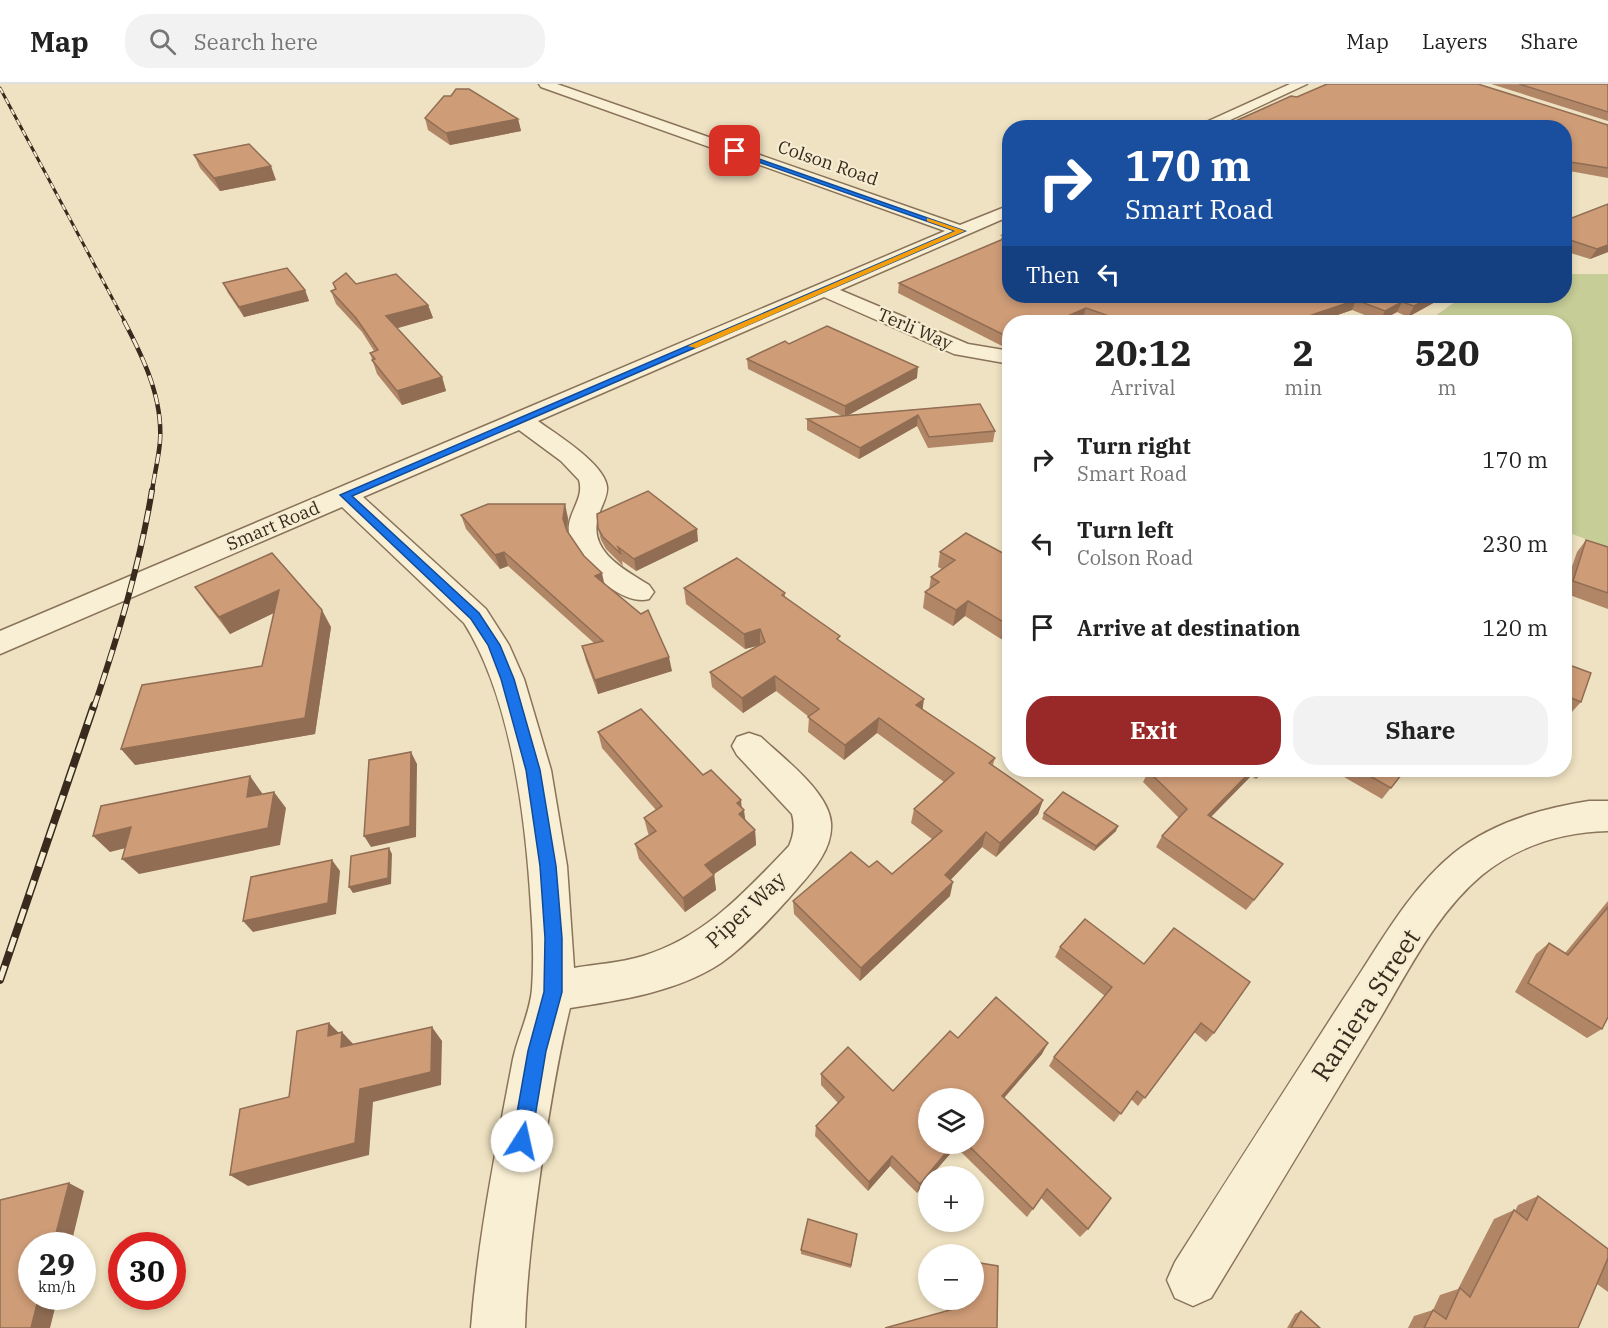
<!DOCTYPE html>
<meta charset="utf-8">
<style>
body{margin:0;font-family:"IBM Plex Serif",serif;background:#f2f2f2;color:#222;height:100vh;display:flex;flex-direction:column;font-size:22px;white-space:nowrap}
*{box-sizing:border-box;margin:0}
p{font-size:20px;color:#767676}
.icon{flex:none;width:33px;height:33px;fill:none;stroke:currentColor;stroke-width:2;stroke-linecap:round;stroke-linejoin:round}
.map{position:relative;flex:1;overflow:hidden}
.details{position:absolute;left:1002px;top:231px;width:570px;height:462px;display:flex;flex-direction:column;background:#fff;border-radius:24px;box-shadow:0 3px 9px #0003}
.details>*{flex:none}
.hud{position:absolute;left:1002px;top:36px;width:570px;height:183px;border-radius:24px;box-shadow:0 3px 9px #0003;background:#1a4fa0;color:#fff;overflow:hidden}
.fabs{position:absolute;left:918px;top:1004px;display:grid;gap:12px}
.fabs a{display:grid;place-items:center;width:66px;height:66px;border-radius:50%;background:#fff;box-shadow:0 3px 9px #0003;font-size:30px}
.speed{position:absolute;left:18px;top:1148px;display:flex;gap:12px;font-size:30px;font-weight:700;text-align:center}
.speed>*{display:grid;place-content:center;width:78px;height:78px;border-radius:50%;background:#fff;box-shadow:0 3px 9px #0003;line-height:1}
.speed small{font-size:15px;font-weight:400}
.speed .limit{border:9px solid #d22;background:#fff;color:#111}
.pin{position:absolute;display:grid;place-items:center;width:51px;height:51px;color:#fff;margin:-26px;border-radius:12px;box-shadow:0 3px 9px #0006}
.me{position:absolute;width:66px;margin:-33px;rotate:10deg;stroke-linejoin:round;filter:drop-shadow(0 0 4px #0008)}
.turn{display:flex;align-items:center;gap:21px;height:126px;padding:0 24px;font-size:27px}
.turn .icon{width:78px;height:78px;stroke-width:2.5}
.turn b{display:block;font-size:42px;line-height:51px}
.then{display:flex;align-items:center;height:57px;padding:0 24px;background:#0003;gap:12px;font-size:22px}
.eta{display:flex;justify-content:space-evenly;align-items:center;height:102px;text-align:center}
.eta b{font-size:36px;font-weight:700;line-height:42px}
.button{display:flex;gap:12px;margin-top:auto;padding:12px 24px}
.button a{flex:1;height:69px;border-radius:24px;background:#992828;color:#fff;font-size:24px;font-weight:700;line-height:69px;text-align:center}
.button a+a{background:#f2f2f2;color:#222}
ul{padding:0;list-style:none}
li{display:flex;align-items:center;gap:18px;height:84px;padding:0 24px}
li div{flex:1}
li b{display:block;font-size:22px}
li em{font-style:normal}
header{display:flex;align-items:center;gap:36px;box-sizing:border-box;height:84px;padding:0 30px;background:#fff;border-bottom:2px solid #e0e0e0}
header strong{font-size:28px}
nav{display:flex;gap:33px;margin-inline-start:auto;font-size:21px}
.search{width:420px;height:54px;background:#f2f2f2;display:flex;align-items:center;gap:15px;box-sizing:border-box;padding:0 21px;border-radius:24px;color:#767676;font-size:22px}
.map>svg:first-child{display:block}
</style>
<header>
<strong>Map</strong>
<div class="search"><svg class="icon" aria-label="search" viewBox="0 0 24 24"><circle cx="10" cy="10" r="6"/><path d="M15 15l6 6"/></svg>Search here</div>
<nav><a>Map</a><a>Layers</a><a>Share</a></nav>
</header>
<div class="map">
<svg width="1608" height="1244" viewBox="0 0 1608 1244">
<rect width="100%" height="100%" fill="#efe2c2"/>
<polygon fill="#c6cd96" points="1565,190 1608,190 1608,464 1565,447 1564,238 1426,238 1464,212 1564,212"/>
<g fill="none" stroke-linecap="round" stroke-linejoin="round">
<defs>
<g id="minor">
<path d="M539,0H557L960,141L1010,121V132L840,206L968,260L1010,267V280L954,270L824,213L538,337C556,350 605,380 607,403C608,413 600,424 598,434C588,468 626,486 649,501L654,508L649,515C621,523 573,478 569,449C566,430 585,415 579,396L561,377L519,346L363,413L486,525L509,561L524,595L551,686L567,782L574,884C596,880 621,879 643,872C705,853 745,808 789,762C794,751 795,741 792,730L737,671L732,662L737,653L749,649L761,653C783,674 829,708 831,739C833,765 812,788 796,806C777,828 745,862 721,879C677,908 621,916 570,924C559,968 552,1012 545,1056C536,1119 527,1181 525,1244H471C478,1153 496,1065 513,975C518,952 530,929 532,905C534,878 533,850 531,823C526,736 511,613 464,539L342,423L0,570V547L945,147L541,3Z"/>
<polygon points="1290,0 1307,0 1213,44 1193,44"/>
<path d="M1589,717H1608V747C1562,748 1518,762 1482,791C1434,831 1405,894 1373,946C1319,1036 1265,1125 1211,1214L1193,1222L1175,1214L1167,1196L1175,1178C1230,1091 1286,1004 1342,917C1376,867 1407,807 1454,769C1491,739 1543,724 1589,717Z"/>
</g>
</defs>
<use href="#minor" stroke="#897359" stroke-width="3"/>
<use href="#minor" fill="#f9efd5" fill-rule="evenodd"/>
<defs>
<polyline id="rail-far3" points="0,4 125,238"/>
<path id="rail-far2" d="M124,237C143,273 163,314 160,357C159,373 154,391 152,408"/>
<path id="rail-far1" d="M94,623C118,552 140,480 152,406"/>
<polyline id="rail" points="0,896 94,621"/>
</defs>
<use href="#rail-far3" stroke="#382b1d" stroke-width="3"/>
<use href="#rail-far2" stroke="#382b1d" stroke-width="4.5"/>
<use href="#rail-far1" stroke="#382b1d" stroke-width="6"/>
<use href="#rail" stroke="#382b1d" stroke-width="8"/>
<use href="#rail-far3" stroke="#f6ecd1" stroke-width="2" stroke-dasharray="6" stroke-linecap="butt"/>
<use href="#rail-far2" stroke="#f6ecd1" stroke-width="3" stroke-dasharray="10" stroke-linecap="butt"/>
<use href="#rail-far1" stroke="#f6ecd1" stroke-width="4" stroke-dasharray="12" stroke-linecap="butt"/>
<use href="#rail" stroke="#f6ecd1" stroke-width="5" stroke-dasharray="15" stroke-linecap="butt"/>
</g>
<g fill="#b18666" fill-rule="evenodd">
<polygon points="1491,0 1608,0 1608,37"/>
<polygon points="1297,13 1608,41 1608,94 1564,86 1564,44"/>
<polygon points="425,34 518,35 521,47 450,61 428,46"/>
<polygon points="194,71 276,96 220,107 200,84"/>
<polygon points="1608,120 1608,168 1590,175 1564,167 1564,137"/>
<polygon points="1002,151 1446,212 1408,233 1397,228 1380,237 1352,226 1317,238 1096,238 1083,234 1010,238 1010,260 1004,263 898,209 899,199 1001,156"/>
<polygon points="223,199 305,206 309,217 244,233 228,209"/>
<polygon points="333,199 356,200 428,221 433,234 397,244 442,293 446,307 402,321 377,290 370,269 374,267 362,248 336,220 331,207 335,206"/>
<polygon points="789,260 917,294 848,331 980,320 995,347 993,358 928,364 917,342 859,375 807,346 807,335 842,332 748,285 747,275"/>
<polygon points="461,431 568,434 567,447 584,472 672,587 598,610 586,577 582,562 594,559 508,482 500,485 466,445"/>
<polygon points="598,444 698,457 636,487 622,477 623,482 606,465 601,456"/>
<polygon points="966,449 1010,548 1001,555 965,532 953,542 923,524 925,508 929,506 931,493 942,485 938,483 940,468"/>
<polygon points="1586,456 1608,463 1608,525 1564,509 1564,506 1577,468"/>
<polygon points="195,503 331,543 315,650 135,681 262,582 274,529 230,550 206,519"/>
<polygon points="684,504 785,509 785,513 923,625 995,674 993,681 1043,716 1038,730 996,773 982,763 950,796 950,812 860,897 794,830 793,817 869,783 892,790 932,755 911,739 914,725 944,698 877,649 844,676 808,648 809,633 776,607 743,629 712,603 710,588 760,561 745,565 686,520"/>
<polygon points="1564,579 1581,618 1570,630 1564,628"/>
<polygon points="598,648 703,691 742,724 745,736 755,746 756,761 714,790 716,806 685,828 639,775 635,760 649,751 648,749 644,734 656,726 602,664"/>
<polygon points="1149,686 1266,686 1256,695 1251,692 1211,733 1283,780 1246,826 1156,763 1162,752 1179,734 1143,698"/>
<polygon points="1332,686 1405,686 1382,715"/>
<polygon points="1044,729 1116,747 1094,767 1042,735"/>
<polygon points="1608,817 1608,933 1602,945 1587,954 1515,908 1536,870 1549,859 1565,869"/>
<polygon points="1085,835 1214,949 1206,958 1194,948 1138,1022 1131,1015 1114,1038 1049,982 1054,973 1105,912 1055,873 1060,863"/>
<path d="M958,954L1042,970L1004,1014L1088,1145L1080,1153L1041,1114L1027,1133L956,1063L931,1092H928V1095L917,1109L890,1082L868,1107L815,1052L816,1042L838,1019L821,1001V990L893,1007ZM974,1014V1059H928Z"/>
<polygon points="1538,1112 1608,1165 1608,1208 1597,1200 1578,1244 1408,1244 1414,1232 1433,1226 1440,1211 1458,1205 1494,1135 1514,1126 1515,1127 1518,1121"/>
<polygon points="857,1150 851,1184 801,1170 801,1166"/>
<polygon points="958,1215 974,1215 997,1244 958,1224"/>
<polygon points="1301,1227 1320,1244 1287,1244 1295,1230"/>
</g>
<g fill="#906d53">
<polygon points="518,35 521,47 450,61 446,49"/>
<polygon points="271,82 276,96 220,107 214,94"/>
<polygon points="1608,161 1608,168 1590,175 1597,165"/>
<polygon points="305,206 309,217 244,233 239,223"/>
<polygon points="1433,212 1446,212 1408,233 1414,222"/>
<polygon points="1356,216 1352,226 1317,238 1291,238"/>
<polygon points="1402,218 1397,228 1380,237 1385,227"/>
<polygon points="428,221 433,234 391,246 386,232"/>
<polygon points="1086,224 1083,234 1074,238 1054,238"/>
<polygon points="1010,251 1010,260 1004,263 1006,252"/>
<polygon points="918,283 917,294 845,333 845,322"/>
<polygon points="442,293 446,307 402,321 397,307"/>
<polygon points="918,331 917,342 859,375 860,364"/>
<polygon points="565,420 568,434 567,449 563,435"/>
<polygon points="697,445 698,457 636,487 634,475"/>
<polygon points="504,468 508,482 500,485 495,471"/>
<polygon points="602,489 605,503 595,492"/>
<polygon points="279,506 288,522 230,550 219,533"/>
<polygon points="968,517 965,532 953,542 956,526"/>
<polygon points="322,526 331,543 315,650 135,681 121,665 305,634"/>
<polygon points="1010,536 1010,548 1001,555 1005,539"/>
<polygon points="760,545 760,561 745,565 744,550"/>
<polygon points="669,573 672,587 598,610 595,596"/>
<polygon points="775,592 776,607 743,629 742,614"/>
<polygon points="924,615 922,630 916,621"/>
<polygon points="879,634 877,649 844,676 845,661"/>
<polygon points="411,668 417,680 416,753 371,763 364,752"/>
<polygon points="1252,686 1254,686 1251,692 1202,742 1208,731"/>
<polygon points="1262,686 1266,686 1256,695"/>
<polygon points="250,692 262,709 259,730 247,713"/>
<polygon points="274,708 286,724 280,761 139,790 122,775"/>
<polygon points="741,716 742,727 744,726 746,741 739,734 737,719"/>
<polygon points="1043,716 1038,730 996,773 1000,759"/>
<polygon points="1118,742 1116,747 1094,767 1096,762"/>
<polygon points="131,743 146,759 110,768 93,752"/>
<polygon points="755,746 756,761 707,795 705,781"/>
<polygon points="986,748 982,763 942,805 945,791"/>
<polygon points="389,764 392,770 391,800 353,809 349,803"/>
<polygon points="332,776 340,787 336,830 253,848 243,837"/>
<polygon points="1283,780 1275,791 1246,826 1254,816"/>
<polygon points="714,791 716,806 685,828 683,814"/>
<polygon points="953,798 950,812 860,897 861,884"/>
<polygon points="329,939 342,952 342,948 355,962 354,977 328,952"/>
<polygon points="432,943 442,957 441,1001 373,1018 369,1071 248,1102 230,1091 360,1005"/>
<polygon points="1048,959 1042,970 997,1022 1002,1012"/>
<polygon points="954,1059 957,1059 956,1063 931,1092 928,1092 928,1095 917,1109 920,1100"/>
<polygon points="892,1072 890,1082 868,1107 869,1098"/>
<polygon points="69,1099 84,1107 71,1161 53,1161"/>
<polygon points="39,1212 58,1212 50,1244 31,1244"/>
</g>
<g fill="#ce9c77" stroke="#906d53" stroke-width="1.5">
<polygon points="1327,0 1478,0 1608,41 1608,84 1564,77 1564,44 1220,44 1291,12 1297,13"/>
<polygon points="1519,0 1608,0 1608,28"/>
<polygon points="456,5 469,5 518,35 446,49 425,34 444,12 451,12"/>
<polygon points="249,60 271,82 214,94 194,71"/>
<polygon points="1608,120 1608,161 1597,165 1564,154 1564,137"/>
<polygon points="1010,147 1010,212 1433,212 1414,222 1402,218 1385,227 1356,216 1291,238 1126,238 1086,224 1054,238 1010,238 1010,251 1006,252 899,199 1008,153 1002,151"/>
<polygon points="287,184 305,206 239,223 223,199"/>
<polygon points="346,189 356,200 396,190 428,221 386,232 442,293 397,307 372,276 375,275 370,269 378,266 356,234 331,207 336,205 333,199"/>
<polygon points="827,242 918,283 845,322 747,275 785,257 789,260"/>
<polygon points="980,320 995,347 929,353 918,331 860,364 807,335"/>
<polygon points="648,407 697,445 634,475 618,463 621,470 603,453 598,444 597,430"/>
<polygon points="488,420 565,420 563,435 567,447 584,472 602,489 595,492 641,530 648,526 669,573 595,596 582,562 603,557 504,468 495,471 461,431"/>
<polygon points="966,449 1010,473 1010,536 1005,539 968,517 956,526 925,508 939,498 931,493 955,476 940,468"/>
<polygon points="1586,456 1608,463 1608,509 1573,497"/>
<polygon points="272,469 322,526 305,634 121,665 142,601 262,582 279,506 219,533 195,503"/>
<polygon points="737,474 785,509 782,511 840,552 837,555 924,615 916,621 995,674 989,679 1043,716 1000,759 986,748 945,791 953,798 861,884 793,817 851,768 869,783 877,777 892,790 942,747 914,725 954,689 879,634 845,661 808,633 819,625 775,592 742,614 710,588 765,558 760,545 744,550 684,504"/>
<polygon points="1564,579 1591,589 1581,618 1564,611"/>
<polygon points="641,625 703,691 711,686 741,716 737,719 744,726 739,730 755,746 705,781 714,791 683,814 635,760 656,747 644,734 662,722 598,648"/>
<polygon points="411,668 410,742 364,752 369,676"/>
<polygon points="1149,686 1252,686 1208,731 1283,780 1254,816 1162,752 1187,725 1148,687"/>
<polygon points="1359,686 1405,686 1391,704"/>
<polygon points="250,692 247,713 274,708 268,744 122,775 131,743 93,752 101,722"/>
<polygon points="1063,708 1118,742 1096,762 1044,729"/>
<polygon points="389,764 388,794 349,803 351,772"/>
<polygon points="332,776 328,819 243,837 251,793"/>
<polygon points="1608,823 1608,933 1602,945 1528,899 1549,859 1568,871"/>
<polygon points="1085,835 1144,880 1174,844 1250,898 1214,949 1201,939 1145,1014 1137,1007 1121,1030 1054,973 1112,903 1060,863"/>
<polygon points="996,913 1048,959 1002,1012 1111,1114 1088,1145 1047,1105 1033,1125 966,1059 974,1059 974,1014 928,1014 928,1059 954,1059 920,1100 892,1072 869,1098 816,1042 844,1013 821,990 848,963 893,1007 950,947 958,954"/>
<polygon points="329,939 328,952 342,948 341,963 432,943 431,988 360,1005 355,1059 230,1091 240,1025 289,1013 297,947"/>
<polygon points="69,1099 53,1161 32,1161 32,1212 39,1212 31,1244 0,1244 0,1116"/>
<polygon points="1538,1112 1608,1165 1608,1174 1578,1244 1424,1244 1433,1226 1446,1235 1460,1204 1470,1213 1514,1126 1527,1136"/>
<polygon points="808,1135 857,1150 851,1181 801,1166"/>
<polygon points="974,1178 998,1182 997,1244 885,1244 961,1223 961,1215 974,1215"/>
<polygon points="1301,1227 1320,1244 1291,1244"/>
</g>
<polygon fill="#1a73e8" stroke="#114b97" stroke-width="1.5" points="733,66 965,147 352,412 479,529 500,561 514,595 540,686 556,782 562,854 562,908 546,967 531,1057 528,1064 522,1067 515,1064 512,1057 528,967 544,908 545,854 540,782 526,686 501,595 488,561 471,535 340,411 955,147 733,69"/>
<polygon fill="#f59e0b" points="927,134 965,147 696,264 688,262 955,147 927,137"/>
<g text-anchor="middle" stroke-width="4.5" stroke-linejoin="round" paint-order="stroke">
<g font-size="18" fill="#382b1d" stroke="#f6ecd1">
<text transform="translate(828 79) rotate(19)" y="6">Colson Road</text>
<text transform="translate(915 245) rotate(23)" y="6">Terli Way</text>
<text transform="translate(273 442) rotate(-23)" y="6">Smart Road</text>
</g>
<g font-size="21" fill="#382b1d" stroke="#f6ecd1">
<text transform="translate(746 826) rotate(-43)" y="7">Piper Way</text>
</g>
<g font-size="26" fill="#382b1d" stroke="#f6ecd1">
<text transform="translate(1366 921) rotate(-57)" y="9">Raniera Street</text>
</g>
</g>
</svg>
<div class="fabs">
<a><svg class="icon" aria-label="layers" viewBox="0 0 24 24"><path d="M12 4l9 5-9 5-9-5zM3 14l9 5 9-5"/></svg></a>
<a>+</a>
<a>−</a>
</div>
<div class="speed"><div>29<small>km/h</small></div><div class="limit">30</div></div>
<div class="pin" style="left:735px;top:67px;background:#d93025"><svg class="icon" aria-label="arrive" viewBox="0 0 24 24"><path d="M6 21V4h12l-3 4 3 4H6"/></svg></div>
<svg class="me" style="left:522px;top:1057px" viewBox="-20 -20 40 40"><circle r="19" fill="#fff"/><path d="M0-13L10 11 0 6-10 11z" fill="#1a73e8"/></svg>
<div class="hud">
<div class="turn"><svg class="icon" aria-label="right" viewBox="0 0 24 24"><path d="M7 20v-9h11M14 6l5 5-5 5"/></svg><div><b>170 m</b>Smart Road</div></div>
<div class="then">Then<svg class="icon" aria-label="left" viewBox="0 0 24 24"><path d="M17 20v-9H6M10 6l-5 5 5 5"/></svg></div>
</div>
<section class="details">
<div class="eta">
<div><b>20:12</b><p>Arrival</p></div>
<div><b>2</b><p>min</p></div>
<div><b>520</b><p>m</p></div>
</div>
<ul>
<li><svg class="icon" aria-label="right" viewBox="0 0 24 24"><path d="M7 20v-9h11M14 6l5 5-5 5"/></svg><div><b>Turn right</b><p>Smart Road</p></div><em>170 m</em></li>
<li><svg class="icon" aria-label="left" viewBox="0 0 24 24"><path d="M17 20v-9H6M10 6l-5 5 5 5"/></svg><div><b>Turn left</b><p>Colson Road</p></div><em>230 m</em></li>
<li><svg class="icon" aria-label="arrive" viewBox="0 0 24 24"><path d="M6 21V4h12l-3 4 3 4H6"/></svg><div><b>Arrive at destination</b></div><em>120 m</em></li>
</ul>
<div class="button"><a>Exit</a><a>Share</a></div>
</section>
</div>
